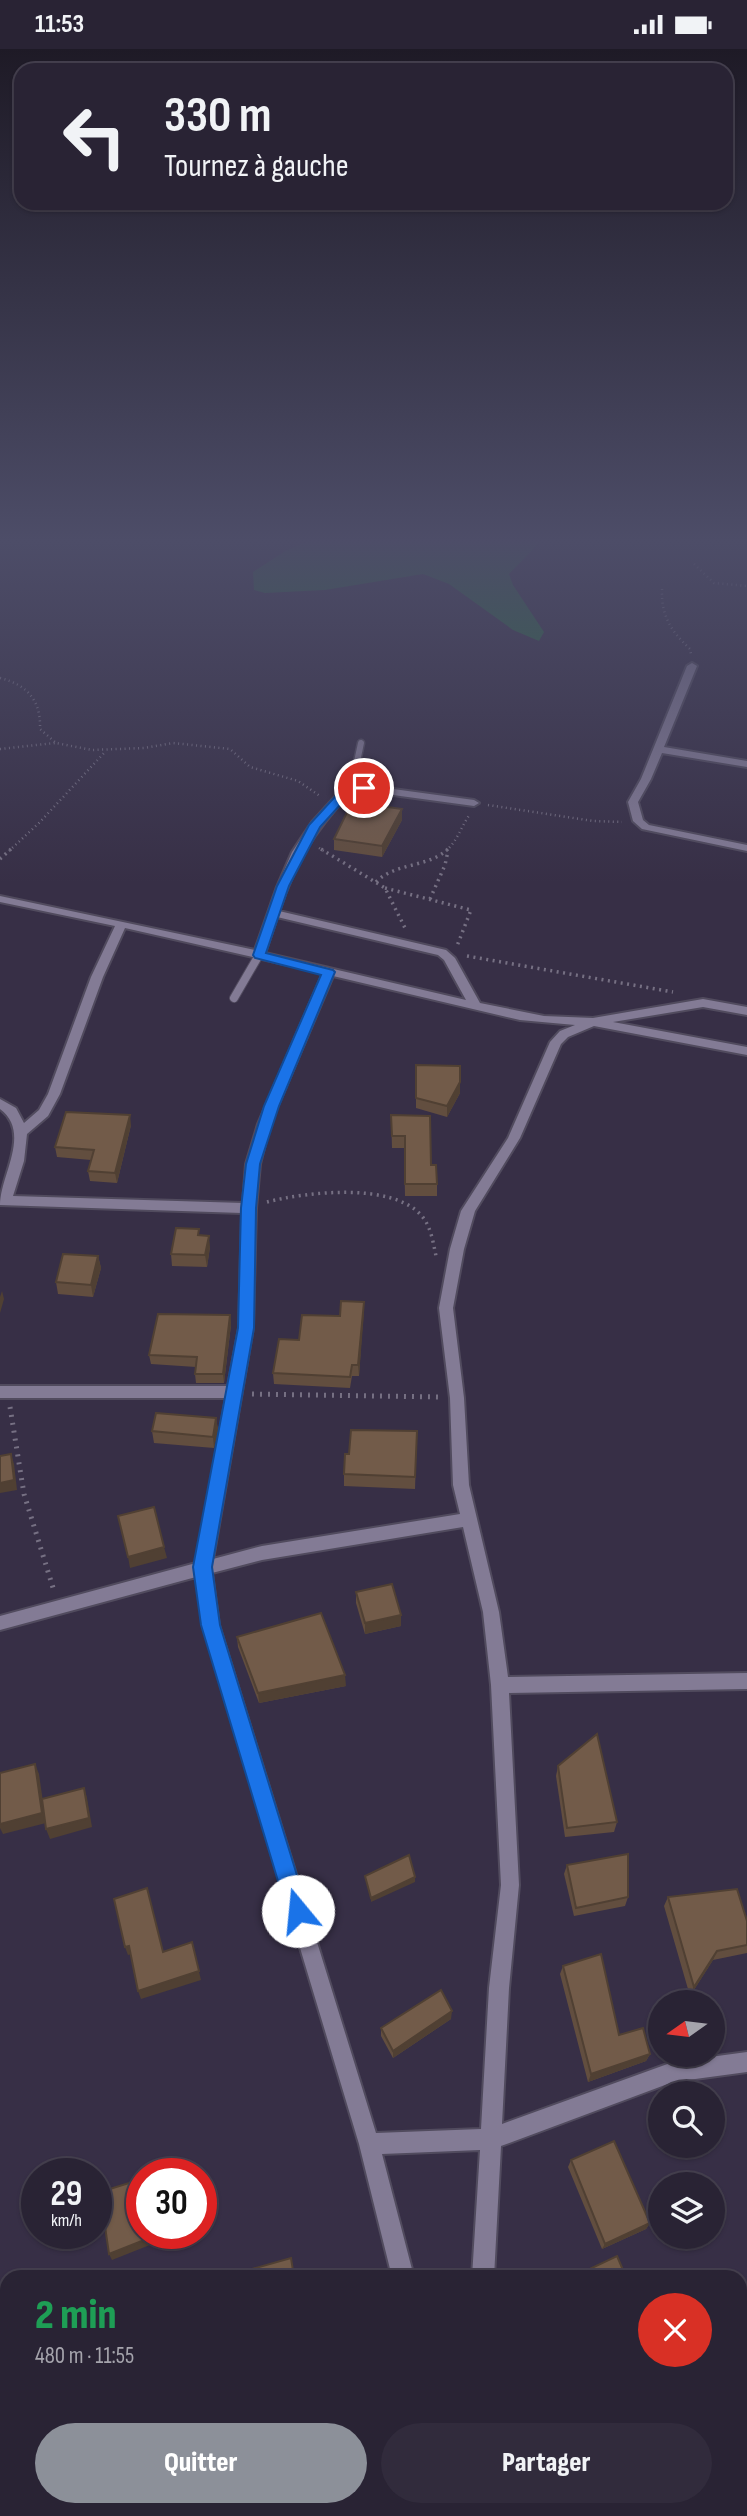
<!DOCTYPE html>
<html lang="fr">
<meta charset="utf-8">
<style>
body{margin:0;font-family:"Sofia Sans Condensed",sans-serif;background:#312b3c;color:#f1f3f6;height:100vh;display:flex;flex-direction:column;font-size:26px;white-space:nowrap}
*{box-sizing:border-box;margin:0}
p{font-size:23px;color:#a5a4ac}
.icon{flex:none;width:38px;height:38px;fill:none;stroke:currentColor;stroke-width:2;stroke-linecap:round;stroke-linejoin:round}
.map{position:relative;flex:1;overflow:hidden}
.details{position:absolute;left:0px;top:2221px;width:747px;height:247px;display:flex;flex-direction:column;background:#292334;border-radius:21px 21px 0 0;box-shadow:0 2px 5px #0004,0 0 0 2px #45404f}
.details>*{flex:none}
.banner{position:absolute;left:14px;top:14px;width:719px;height:147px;border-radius:21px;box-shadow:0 2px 5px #0004,0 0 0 2px #45404f;background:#292334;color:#f1f3f6;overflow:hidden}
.needle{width:46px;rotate:256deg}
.tools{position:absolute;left:648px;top:1941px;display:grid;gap:14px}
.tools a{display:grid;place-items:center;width:77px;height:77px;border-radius:50%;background:#292334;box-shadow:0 2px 5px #0004,0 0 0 2px #45404f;font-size:35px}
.speed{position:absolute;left:21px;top:2109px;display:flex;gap:14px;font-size:35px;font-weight:700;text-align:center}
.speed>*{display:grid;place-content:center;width:91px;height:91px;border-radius:50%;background:#292334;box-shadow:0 2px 5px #0004,0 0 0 2px #45404f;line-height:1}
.speed small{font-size:18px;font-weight:400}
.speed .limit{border:10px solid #d22;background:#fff;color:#111}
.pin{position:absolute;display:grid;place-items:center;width:60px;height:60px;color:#fff;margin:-30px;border:4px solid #fff;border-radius:50%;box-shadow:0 2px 7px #0007}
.me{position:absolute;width:77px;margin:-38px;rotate:343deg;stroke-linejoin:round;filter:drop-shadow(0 0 5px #0008)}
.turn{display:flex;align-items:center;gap:24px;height:147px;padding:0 35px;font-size:32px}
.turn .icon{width:91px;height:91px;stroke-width:2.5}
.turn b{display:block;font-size:49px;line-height:60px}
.round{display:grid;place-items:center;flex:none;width:74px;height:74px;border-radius:37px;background:#312b3c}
.headline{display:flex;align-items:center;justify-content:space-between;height:119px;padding:0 35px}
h1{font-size:42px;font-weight:800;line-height:52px;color:#1e9e55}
.cta{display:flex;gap:14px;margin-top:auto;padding:14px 35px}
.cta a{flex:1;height:80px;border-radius:42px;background:#8c9099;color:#fff;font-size:28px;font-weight:800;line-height:80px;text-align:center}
.cta a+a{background:#312b3c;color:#f1f3f6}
.status{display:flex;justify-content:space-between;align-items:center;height:49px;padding:0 35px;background:#292334;direction:ltr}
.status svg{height:19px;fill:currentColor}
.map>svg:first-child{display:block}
</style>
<div class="status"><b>11:53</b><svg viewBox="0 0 49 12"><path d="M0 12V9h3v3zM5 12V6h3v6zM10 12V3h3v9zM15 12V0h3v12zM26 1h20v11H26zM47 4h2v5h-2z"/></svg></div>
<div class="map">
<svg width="747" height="2467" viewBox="0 0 747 2467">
<rect width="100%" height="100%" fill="#372f46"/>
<polygon fill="#266a3e" points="319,488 545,488 509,525 513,536 544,583 539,592 513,581 449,535 423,525 325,541 265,544 254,541 253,523 287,501"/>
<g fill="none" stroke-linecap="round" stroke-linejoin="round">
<defs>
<polyline id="service-far1" points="346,742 354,727 361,694"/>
<polyline id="service" points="234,949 259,906"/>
<g id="minor">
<polygon points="692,614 697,617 664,698 747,712 747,718 662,704 651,730 638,753 643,771 649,776 747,796 747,802 642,780 633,772 628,753 641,730 687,617"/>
<path d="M371,737L474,751L479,754L474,757L371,743L349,745C313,784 296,812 279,862L446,901L455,909L480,954L544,967L593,969L703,950L747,958V966L703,958L613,973L747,998V1006L594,977L568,988L561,995L520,1089L475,1162L464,1200L453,1259L464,1349L469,1436L499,1563L508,1628L747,1624V1640L509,1644L519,1836L509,1939L502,2075L673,2013L747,2003V2023L673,2033L501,2097L494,2228H472L480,2101L382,2105L414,2228H392L359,2095L203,1576L196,1528L0,1581V1567L196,1514L226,1349H0V1337H228L239,1279L242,1164L0,1156C0,1126 32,1084 0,1060V1050L16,1059L24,1074L39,1061L48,1045L91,928L115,877L0,853V847L255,901L277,838L292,803L312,773L342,740ZM277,868L438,906L444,911L466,951L265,904ZM125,879L323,924L258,1075L246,1115L243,1154L13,1147L24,1112L27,1085L48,1067L60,1045L103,928ZM333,927L520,971L575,976L560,982L550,993L508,1089L461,1162L450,1200L439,1259L450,1349L453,1436L460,1465L262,1497L213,1510L253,1279L256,1159L260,1115L270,1075ZM463,1478L483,1563L491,1636L501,1836L489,1939L481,2080L376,2084L219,1576L212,1524L262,1511Z"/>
<polygon points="450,2460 474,2460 475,2467 451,2467"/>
</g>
</defs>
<use href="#service-far1" stroke="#514b5e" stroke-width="9"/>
<use href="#service" stroke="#514b5e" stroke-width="10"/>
<use href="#minor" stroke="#514b5e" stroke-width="4"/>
<g stroke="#767083" stroke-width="2.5" stroke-dasharray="1 3.5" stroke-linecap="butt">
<polyline points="694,515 714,534 747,537"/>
<path d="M662,540C661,567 671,582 690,600L691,605"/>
<path d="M0,629C28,636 41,652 40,680L56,694L92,701L144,699L173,694L230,700L250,718L298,732L320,747"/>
<polyline points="0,700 55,694"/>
<polyline points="488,756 593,772 622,773"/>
<polyline points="319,799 324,802"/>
<polyline points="9,802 39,774 105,703"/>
<path d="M446,802C458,791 461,778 470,765"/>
</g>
<g stroke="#767083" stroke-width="3.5" stroke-dasharray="2 4.5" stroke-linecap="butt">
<polyline points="321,800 385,839 406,881"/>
<polyline points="0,810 11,800"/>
<path d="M376,833C396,813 428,819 448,800"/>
<polyline points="385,839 471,861 457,897"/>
<polyline points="430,850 445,816 448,802"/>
<polyline points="467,907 673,943"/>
<path d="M267,1153C306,1143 391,1133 421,1166C431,1177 433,1193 436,1207"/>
</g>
<g stroke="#767083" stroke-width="5" stroke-dasharray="2 6" stroke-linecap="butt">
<polyline points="252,1345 439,1348"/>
<polyline points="10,1358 24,1445 54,1542"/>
</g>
<use href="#service-far1" stroke="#837b95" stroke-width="6"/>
<use href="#service" stroke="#837b95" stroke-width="8"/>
<use href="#minor" fill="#837b95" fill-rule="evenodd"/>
</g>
<g fill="#624e3f">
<polygon points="402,771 382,808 334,801 334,790"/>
<polygon points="416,1016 460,1044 447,1068 416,1059"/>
<polygon points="391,1066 431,1116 437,1135 437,1147 405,1147 404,1099 392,1099"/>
<polygon points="131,1076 117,1134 90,1132 88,1122 91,1111 57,1108 55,1098"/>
<polygon points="200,1186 210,1198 207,1218 172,1217 171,1205"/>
<polygon points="98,1207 101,1219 93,1248 58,1245 56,1233"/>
<polygon points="364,1253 359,1327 352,1327 350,1339 274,1335 273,1324 299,1291"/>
<polygon points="230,1266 231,1276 224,1334 196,1334 195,1325 196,1318 151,1315 149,1306"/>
<polygon points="216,1369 218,1381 214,1399 154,1394 152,1382"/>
<polygon points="417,1382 415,1440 344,1437 344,1425"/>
<polygon points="356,1543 401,1566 401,1577 365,1585 356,1554"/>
<polygon points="237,1588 346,1637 259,1654 238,1598"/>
<polygon points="558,1717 617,1773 614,1783 565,1788 556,1727"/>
<polygon points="567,1816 628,1848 625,1857 574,1867 564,1825"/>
<polygon points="668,1848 747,1872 747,1904 713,1911 690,1947 664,1857"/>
<polygon points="563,1917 619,1986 650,2005 646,2012 588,2033 560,1925"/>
<polygon points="451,1970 393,2009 381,1987 381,1979"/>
<polygon points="571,2111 650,2174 646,2180 602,2200 568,2118"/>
</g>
<g fill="#504033">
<polygon points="402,760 402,771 382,808 382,797"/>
<polygon points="460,1033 460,1044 447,1068 447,1057"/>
<polygon points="130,1066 131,1076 117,1134 115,1124"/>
<polygon points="209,1187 210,1198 207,1218 205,1206"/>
<polygon points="98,1207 101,1219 93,1248 91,1236"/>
<polygon points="2,1242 4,1250 0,1264 0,1248"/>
<polygon points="364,1253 364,1264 359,1327 358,1316"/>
<polygon points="230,1266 231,1276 224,1334 223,1325"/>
<polygon points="216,1369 218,1381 214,1399 213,1388"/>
<polygon points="11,1405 14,1415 17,1441 0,1444 0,1434"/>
<polygon points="164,1498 167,1509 130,1519 128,1508"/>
<polygon points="401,1566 401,1577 365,1585 365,1574"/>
<polygon points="345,1626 346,1637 259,1654 258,1644"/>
<polygon points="35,1715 39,1725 46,1774 3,1785 0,1779 0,1775"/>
<polygon points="84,1739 87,1749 92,1778 50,1790 46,1780"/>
<polygon points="415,1828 415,1833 371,1853 371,1849"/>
<polygon points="192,1893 201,1931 141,1950 138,1942"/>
<polygon points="129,1897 131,1905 128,1906 125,1898"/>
<polygon points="717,1902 713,1911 690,1947 694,1938"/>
<polygon points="452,1962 451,1970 393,2009 393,2002"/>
<polygon points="650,2005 646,2012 588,2033 591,2025"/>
<polygon points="650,2174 646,2180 602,2200 605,2195"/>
<polygon points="162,2184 169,2184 170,2188 112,2211 109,2205"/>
</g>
<g fill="#725b49" stroke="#504033" stroke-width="2">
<polygon points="352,753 402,760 382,797 334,790"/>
<polygon points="416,1016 460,1017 460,1033 447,1057 416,1049"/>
<polygon points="66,1063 130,1066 115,1124 88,1122 94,1101 55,1098"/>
<polygon points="391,1066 430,1067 431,1116 436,1116 437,1135 405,1135 405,1087 392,1087"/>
<polygon points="176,1179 199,1180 198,1186 209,1187 205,1206 171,1205"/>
<polygon points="63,1205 98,1207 91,1236 56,1233"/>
<polygon points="341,1252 364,1253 358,1316 352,1316 350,1328 273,1324 279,1290 299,1291 302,1266 340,1267"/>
<polygon points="158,1265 230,1266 223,1325 195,1325 197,1308 149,1306"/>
<polygon points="156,1364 216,1369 213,1388 152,1382"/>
<polygon points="351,1381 417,1382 415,1428 344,1425 345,1405 349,1405"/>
<polygon points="11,1405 14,1431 0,1434 0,1407"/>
<polygon points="154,1458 164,1498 128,1508 118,1467"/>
<polygon points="392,1535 401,1566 365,1574 356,1543"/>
<polygon points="321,1564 345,1626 258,1644 237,1588"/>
<polygon points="597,1685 617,1773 567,1779 558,1717"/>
<polygon points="35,1715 42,1764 0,1775 0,1724"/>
<polygon points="84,1739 89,1769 46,1780 42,1750"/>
<polygon points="628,1805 628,1848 576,1859 567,1816"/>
<polygon points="409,1806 415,1828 371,1849 365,1827"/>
<polygon points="147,1839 163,1903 192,1893 199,1922 138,1942 129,1897 125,1898 114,1850"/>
<polygon points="737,1840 747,1872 747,1896 717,1902 694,1938 668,1848"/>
<polygon points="601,1905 619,1986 643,1979 650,2005 591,2025 563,1917"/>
<polygon points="441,1941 452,1962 393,2002 381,1979"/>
<polygon points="614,2092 650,2174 605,2195 571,2111"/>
<polygon points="142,2130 142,2184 162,2184 109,2205 100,2143"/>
<polygon points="617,2207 626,2228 580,2228 579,2225"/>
<polygon points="291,2209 294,2228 253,2228 252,2220"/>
</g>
<linearGradient id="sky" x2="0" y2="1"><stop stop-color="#1e1a26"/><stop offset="0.59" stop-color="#4d4d68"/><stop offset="1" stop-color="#4d4d68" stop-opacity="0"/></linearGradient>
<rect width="747" height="834" fill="url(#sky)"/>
<polygon fill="#1a73e8" stroke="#114b97" stroke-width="2" points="364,736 370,739 368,742 350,745 320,778 289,837 266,904 333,921 335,923 279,1057 260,1115 256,1159 254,1279 212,1518 220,1576 308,1862 305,1869 298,1872 290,1869 287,1862 201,1576 193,1518 238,1279 241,1159 246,1115 264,1057 321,926 255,909 253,906 277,837 309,776 342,740"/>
</svg>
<div class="tools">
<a><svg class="needle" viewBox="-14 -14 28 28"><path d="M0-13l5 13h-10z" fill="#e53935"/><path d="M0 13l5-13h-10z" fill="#a5a4ac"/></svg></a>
<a><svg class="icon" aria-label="search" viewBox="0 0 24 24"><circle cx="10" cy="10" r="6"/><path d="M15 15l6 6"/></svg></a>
<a><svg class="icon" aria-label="layers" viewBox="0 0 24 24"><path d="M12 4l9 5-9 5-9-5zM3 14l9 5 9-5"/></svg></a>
</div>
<div class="speed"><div>29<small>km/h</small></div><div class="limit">30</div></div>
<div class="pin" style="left:364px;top:739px;background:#d93025"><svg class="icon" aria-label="arrive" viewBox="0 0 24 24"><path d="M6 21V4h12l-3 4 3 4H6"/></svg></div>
<svg class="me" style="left:298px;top:1862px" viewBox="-20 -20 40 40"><circle r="19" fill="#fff"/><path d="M0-13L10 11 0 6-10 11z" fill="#1a73e8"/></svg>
<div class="banner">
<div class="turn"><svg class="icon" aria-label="left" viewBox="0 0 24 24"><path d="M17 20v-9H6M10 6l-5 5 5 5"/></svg><div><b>330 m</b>Tournez à gauche</div></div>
</div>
<section class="details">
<div class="headline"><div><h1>2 min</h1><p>480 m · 11:55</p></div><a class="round" style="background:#d93025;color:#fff"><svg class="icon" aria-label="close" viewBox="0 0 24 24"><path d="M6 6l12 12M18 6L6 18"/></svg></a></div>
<div class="cta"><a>Quitter</a><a>Partager</a></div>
</section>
</div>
